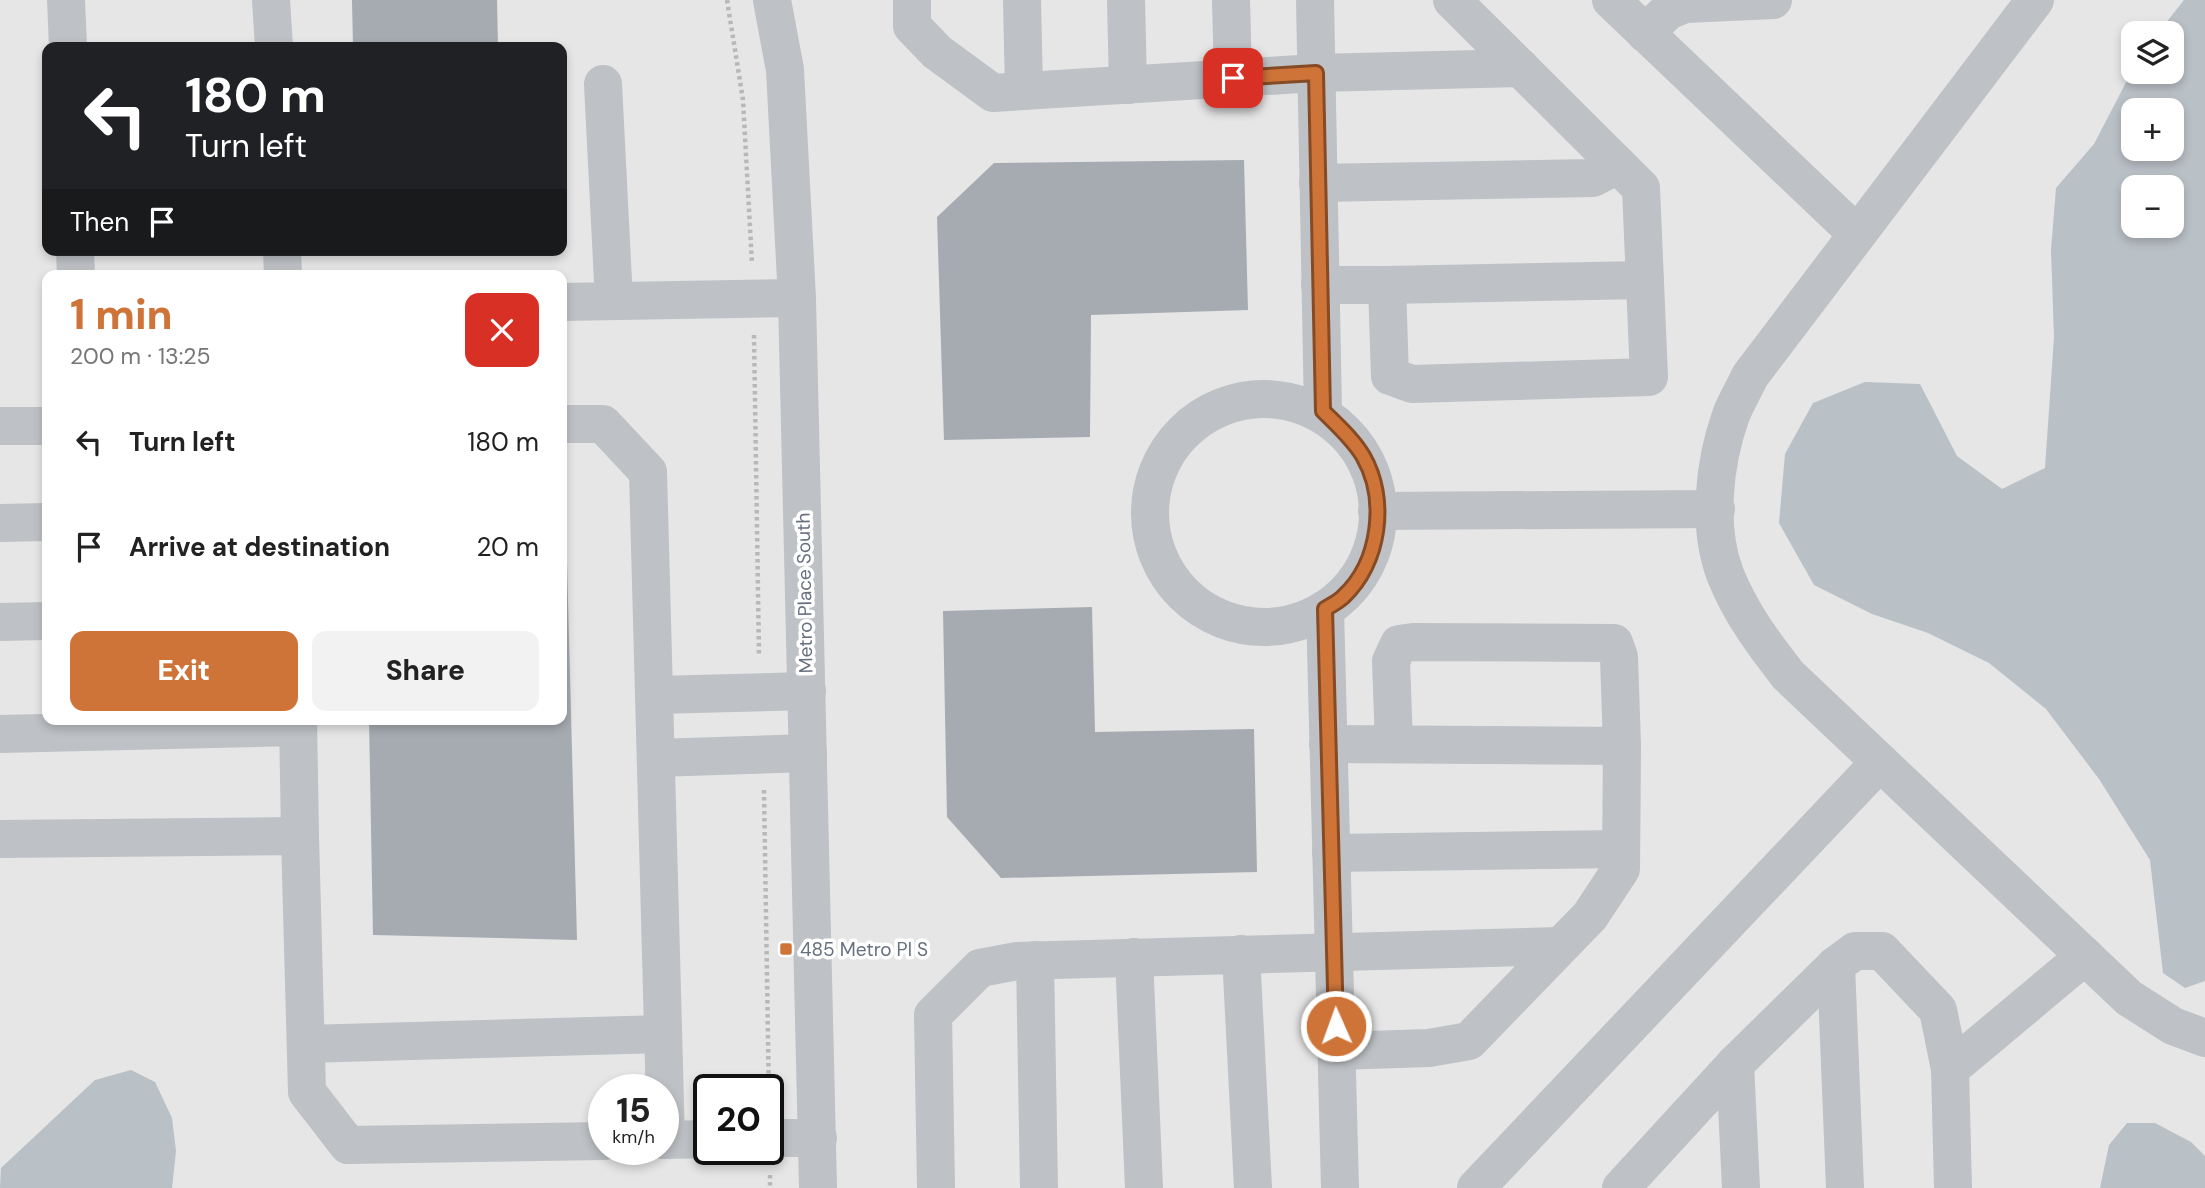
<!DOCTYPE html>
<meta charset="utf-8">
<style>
body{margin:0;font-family:"DM Sans",sans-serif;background:#f2f2f2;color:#222;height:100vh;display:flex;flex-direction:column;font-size:26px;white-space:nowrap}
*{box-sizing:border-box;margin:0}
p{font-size:23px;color:#767676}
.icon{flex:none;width:38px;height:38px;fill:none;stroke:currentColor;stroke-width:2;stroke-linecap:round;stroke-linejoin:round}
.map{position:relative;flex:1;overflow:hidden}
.panel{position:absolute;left:42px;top:270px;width:525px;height:455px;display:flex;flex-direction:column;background:#fff;border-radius:14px;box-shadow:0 4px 10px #0003}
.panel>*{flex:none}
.banner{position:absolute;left:42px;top:42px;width:525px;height:214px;border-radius:14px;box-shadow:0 4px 10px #0003;background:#202124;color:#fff;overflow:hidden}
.controls{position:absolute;left:2121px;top:21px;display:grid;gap:14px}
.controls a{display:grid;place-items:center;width:63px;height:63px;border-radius:14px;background:#fff;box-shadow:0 4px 10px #0003;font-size:35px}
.speed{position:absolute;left:588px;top:1074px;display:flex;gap:14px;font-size:35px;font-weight:700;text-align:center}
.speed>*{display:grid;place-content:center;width:91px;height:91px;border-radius:50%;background:#fff;box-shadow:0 4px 10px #0003;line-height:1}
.speed small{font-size:18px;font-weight:400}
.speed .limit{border:4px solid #111;border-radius:10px;background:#fff;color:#111}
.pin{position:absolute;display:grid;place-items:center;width:60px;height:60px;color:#fff;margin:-30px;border-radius:14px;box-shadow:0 4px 10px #0006}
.me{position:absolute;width:77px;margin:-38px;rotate:358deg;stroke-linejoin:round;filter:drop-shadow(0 0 5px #0008)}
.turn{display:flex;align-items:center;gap:24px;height:147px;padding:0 28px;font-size:32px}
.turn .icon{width:91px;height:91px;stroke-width:2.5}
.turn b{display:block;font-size:49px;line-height:60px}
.then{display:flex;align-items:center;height:66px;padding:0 28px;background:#0003;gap:14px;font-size:26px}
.round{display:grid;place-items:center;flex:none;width:74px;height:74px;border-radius:14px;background:#f2f2f2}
.overview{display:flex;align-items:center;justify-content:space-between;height:119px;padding:0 28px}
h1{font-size:42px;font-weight:800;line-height:52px;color:#ce7438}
.cta{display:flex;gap:14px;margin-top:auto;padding:14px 28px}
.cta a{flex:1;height:80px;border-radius:14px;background:#ce7438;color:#fff;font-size:28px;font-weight:800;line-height:80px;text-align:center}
.cta a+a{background:#f2f2f2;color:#222}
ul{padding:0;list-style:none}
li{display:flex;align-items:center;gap:21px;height:105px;padding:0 28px}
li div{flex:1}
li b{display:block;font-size:26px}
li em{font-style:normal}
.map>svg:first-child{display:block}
</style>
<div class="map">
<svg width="2205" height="1188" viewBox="0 0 2205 1188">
<rect width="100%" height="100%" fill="#f4f4f1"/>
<path fill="#e5e6e5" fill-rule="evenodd" d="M0,0H2205V1188H0ZM2133,33H2172V72H2133ZM47,47H562V250H47ZM2133,110H2172V149H2133ZM2133,187H2172V226H2133ZM47,275H562V719H47ZM604,1090H663V1150H604ZM709,1090H768V1150H709Z"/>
<g fill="#b9c0c6" fill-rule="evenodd">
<path d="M2184,0H2205V981L2185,988L2163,973L2150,860L2099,779L2046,709L1989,663L1928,633L1872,614L1814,585L1779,523L1785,454L1813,403L1865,382L1920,384L1957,456L2002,489L2045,468L2054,337L2051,250L2056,188L2094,144L2133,69V72H2172V33H2158ZM2133,110H2172V149H2133ZM2133,187H2172V226H2133Z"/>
<polygon points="131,1070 155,1082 172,1118 176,1151 172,1188 0,1188 1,1168 95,1080"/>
<polygon points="2127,1123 2155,1123 2191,1142 2205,1156 2205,1188 2100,1188 2109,1145"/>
</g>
<g fill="#a6abb1">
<polygon points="352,0 497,0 498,47 353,47"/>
<polygon points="1244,160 1248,310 1091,315 1090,437 944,440 937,217 994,163"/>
<polygon points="562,486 565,486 577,940 373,935 369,719 562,719"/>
<polygon points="1092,607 1095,732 1254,729 1257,872 1001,878 947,817 943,611"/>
</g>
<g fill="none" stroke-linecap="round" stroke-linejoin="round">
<g stroke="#b6b8bb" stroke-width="4.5" stroke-dasharray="3.5 3.5" stroke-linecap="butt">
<polyline points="727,0 743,100 752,264"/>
<polyline points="754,335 759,656"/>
<polyline points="764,790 769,1100"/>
<polyline points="770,1175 770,1188"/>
</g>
<g stroke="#bec1c5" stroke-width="38">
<polyline points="66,0 68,47"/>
<polyline points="271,0 274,47"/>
<polyline points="772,0 785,70 797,299 818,1188"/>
<polyline points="912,0 912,26 937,52 993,93 1316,73 1521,68"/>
<polyline points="1022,0 1024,91"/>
<polyline points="1126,0 1128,85"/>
<polyline points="1231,0 1233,78"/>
<polyline points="1315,0 1323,411"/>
<polyline points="1611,0 1857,234"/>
<path d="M2035,0L1750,376C1744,389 1736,402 1731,415C1714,463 1707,526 1725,574C1740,612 1763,643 1788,675L2129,998L2173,1026L2205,1038"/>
<polyline points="1645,33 1668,11 1685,4 1773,0"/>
<polyline points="603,84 614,301"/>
<polyline points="1318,183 1593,178 1618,165"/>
<polyline points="75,250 76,275"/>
<polyline points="282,250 283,275"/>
<polyline points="1320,285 1387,285 1390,376 1412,384 1649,377 1641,188 1452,0"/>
<polyline points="1387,285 1645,280"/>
<polyline points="562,302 797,298"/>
<circle cx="1264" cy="513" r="114"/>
<polyline points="562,424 603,424 648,472 666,1140"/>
<polyline points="0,426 47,426"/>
<polyline points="1377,511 1716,509"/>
<polyline points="0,523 47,522"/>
<polyline points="1325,609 1340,1188"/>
<polyline points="0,622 47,621"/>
<polyline points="656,695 807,691"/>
<polyline points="298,719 300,836"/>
<polyline points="0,734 298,727"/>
<polyline points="1328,744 1622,746"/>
<polyline points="656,758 808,753"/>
<polyline points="0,839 300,836 307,1092 348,1145 604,1141"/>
<polyline points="1331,853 1621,849"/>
<polyline points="1241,954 1253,1188"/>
<polyline points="1134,957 1144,1188"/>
<polyline points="1035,960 1039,1188"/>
<polyline points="1836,965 1845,1188"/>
<polyline points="306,1044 663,1034"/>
<polyline points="1337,1051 1429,1048 1469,1041 1590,916 1621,869 1622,746 1619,657 1614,643 1413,642 1399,644 1391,661 1394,744"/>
<polyline points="1735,1064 1741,1188"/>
<polyline points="768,1138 818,1138"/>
<polyline points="663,1140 709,1139"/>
<polyline points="936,1188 933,1015 980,968 1017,961 1559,946"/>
<polyline points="1476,1188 1880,762"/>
<polyline points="1621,1188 1735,1064 1836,965 1855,951 1882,951 1938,1010 1950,1069"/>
<polyline points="1953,1188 1950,1069 2085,956"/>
</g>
</g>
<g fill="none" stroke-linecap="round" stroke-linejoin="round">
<defs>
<path id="route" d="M1233,78L1316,73L1323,411C1337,425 1353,439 1363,456C1388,499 1380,563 1343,597C1338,602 1331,605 1325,609L1336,1026"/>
</defs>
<use href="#route" stroke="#864b24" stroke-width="18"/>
<use href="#route" stroke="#ce7438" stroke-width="12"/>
</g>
<rect fill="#ce7438" stroke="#fff" stroke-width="2.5" x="779" y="942" width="14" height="14" rx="3.5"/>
<g text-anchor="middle" stroke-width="7" stroke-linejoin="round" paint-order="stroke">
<g font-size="19" fill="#67707f" stroke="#fff">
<text transform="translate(804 593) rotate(-91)" y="7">Metro Place South</text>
</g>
<g font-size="19" fill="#67707f" stroke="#fff" text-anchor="start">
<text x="800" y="956">485 Metro Pl S</text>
</g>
</g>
</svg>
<div class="controls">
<a><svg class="icon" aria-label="layers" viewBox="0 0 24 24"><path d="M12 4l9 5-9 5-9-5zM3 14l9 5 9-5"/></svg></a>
<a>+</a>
<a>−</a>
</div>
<div class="speed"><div>15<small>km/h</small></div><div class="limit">20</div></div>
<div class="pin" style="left:1233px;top:78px;background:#d93025"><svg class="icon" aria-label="arrive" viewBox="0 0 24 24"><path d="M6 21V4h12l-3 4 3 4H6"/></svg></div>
<svg class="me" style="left:1336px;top:1026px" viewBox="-20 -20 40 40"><circle r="17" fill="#ce7438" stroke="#fff" stroke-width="3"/><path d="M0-11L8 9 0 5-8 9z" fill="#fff"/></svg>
<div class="banner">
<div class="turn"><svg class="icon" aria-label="left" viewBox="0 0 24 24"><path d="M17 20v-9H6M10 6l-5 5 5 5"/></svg><div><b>180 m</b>Turn left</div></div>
<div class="then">Then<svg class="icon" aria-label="arrive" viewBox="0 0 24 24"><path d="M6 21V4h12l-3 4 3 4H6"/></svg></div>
</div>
<section class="panel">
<div class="overview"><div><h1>1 min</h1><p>200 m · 13:25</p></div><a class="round" style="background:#d93025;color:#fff"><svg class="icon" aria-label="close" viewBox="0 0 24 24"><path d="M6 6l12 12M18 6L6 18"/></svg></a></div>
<ul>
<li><svg class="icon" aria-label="left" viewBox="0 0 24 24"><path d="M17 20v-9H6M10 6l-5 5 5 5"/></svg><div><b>Turn left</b></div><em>180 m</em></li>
<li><svg class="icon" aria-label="arrive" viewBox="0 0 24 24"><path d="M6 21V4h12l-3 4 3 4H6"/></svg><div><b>Arrive at destination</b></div><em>20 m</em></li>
</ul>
<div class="cta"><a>Exit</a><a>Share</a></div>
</section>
</div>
